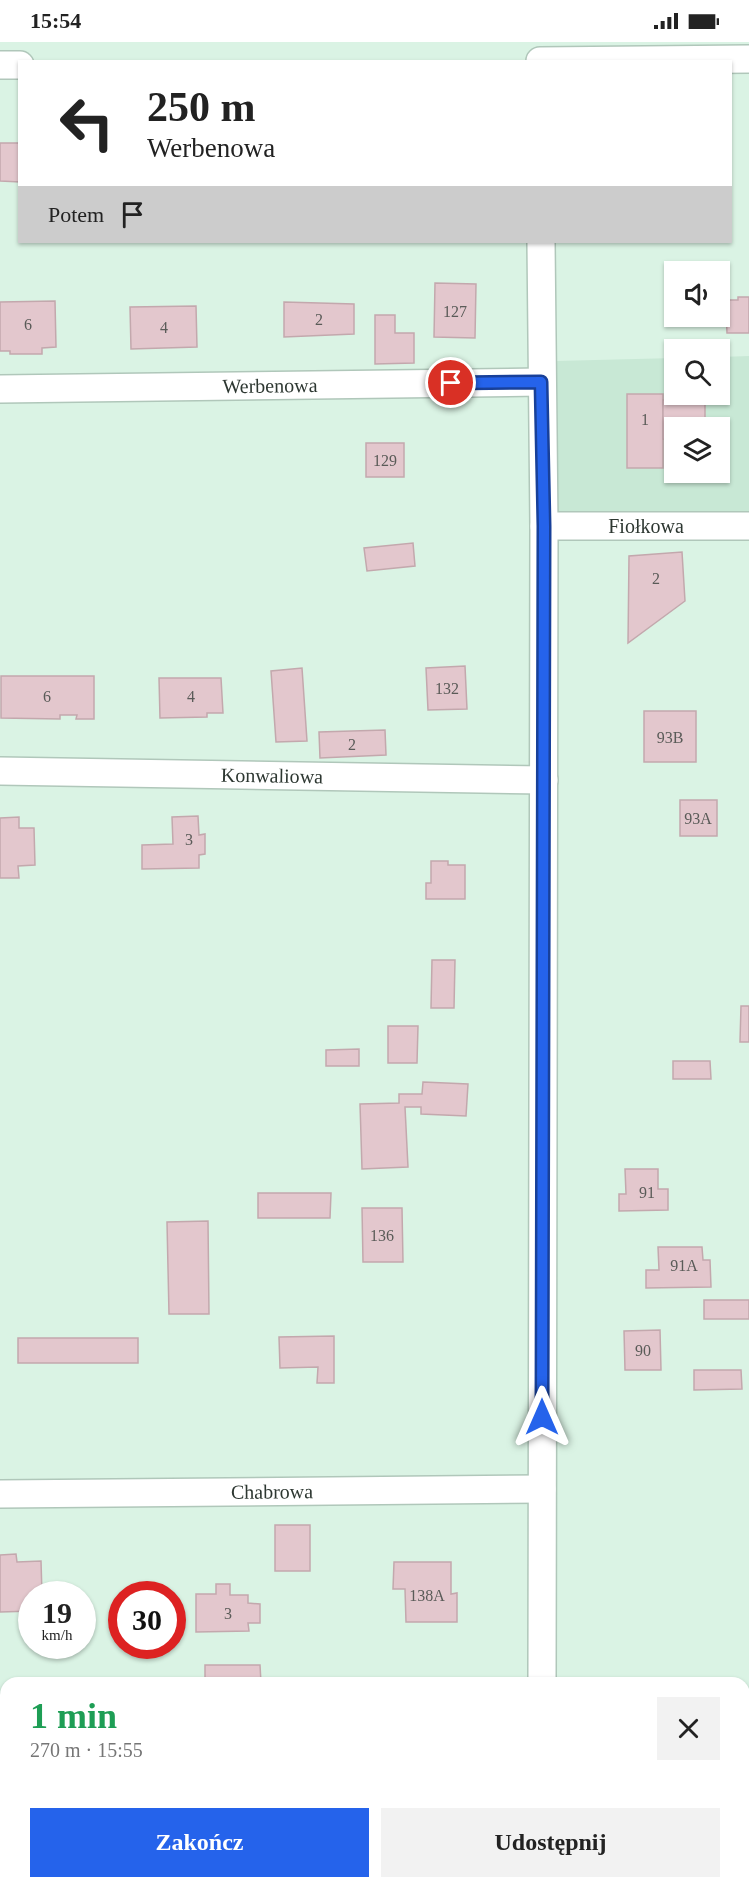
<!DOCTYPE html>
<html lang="pl">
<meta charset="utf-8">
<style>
body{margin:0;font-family:Georgia,serif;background:#f2f2f2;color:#222;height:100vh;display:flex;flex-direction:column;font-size:22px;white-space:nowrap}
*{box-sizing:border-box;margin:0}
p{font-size:20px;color:#767676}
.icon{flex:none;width:33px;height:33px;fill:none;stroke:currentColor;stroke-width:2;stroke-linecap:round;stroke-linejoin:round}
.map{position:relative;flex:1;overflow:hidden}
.details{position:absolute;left:0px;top:1635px;width:750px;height:212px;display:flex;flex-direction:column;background:#fff;border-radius:18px 18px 0 0;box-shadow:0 2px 4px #0004}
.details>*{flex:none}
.top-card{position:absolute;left:18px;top:18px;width:714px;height:183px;border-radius:0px;box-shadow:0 2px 4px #0004;background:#fff;color:#222;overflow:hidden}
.fabs{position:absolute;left:664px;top:219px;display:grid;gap:12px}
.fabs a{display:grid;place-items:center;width:66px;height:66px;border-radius:0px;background:#fff;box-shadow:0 2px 4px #0004;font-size:30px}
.speed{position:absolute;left:18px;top:1539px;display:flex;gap:12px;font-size:30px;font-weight:700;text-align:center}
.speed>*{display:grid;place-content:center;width:78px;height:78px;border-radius:50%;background:#fff;box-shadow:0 2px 4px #0004;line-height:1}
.speed small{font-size:15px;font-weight:400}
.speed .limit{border:9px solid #d22;background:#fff;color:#111}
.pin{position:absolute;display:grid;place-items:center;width:51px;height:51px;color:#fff;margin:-26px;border:3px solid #fff;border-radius:50%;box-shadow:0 2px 6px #0007}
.me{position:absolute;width:66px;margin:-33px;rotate:0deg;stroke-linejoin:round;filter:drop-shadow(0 0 4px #0008)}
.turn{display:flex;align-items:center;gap:21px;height:126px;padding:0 30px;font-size:27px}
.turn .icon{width:78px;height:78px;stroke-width:2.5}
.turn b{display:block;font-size:42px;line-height:51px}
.then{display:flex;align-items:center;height:57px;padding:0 30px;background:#0003;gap:12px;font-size:22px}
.round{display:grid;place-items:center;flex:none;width:63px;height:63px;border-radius:0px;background:#f2f2f2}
.headline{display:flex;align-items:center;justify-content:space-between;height:102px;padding:0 30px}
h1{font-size:36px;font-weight:700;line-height:45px;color:#1e9e55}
.action{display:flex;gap:12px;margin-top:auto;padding:12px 30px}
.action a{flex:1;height:69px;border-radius:0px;background:#2563eb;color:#fff;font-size:24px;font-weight:700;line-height:69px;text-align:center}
.action a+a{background:#f2f2f2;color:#222}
.status{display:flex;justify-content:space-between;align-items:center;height:42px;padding:0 30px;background:#fff;direction:ltr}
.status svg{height:16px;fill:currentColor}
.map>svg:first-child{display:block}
</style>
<div class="status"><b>15:54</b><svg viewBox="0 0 49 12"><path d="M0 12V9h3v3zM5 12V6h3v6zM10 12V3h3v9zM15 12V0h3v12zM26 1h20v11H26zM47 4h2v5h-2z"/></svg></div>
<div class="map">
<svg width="749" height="1846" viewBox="0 0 749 1846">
<rect width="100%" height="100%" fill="#daf3e4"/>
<path fill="#c8e8d5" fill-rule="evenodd" d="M749,314V473L557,471L556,319L675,316V352H720V315ZM675,386H720V430H675Z"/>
<g fill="#e3c7cd" stroke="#c3a8ad" stroke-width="1.5">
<polygon points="0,101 20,101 20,140 0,139"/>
<polygon points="435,241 476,242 475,296 434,295"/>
<polygon points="738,255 749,255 749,291 727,291 726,269 729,269 729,258 738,258"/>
<polygon points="55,259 56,305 42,306 42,312 10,312 10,309 0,309 0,260"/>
<polygon points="284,260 354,262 354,292 284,295"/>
<polygon points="196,264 197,305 131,307 130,265"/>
<polygon points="375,273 395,273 395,291 414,291 414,321 375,322"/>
<rect x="627" y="352" width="36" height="74"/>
<polygon points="674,355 705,357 705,386 675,386 675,398 663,397 663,358 674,358"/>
<rect x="366" y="401" width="38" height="34"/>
<polygon points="413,501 415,524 367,529 364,506"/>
<polygon points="682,510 685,559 628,601 629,514"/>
<polygon points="465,624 467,667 428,668 426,626"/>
<polygon points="302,626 307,699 276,700 271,629"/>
<polygon points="1,634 94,634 94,677 76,677 77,673 60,673 60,677 1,676"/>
<polygon points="159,636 221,636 223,671 207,671 207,675 160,676"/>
<rect x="644" y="669" width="52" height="51"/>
<polygon points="385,688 386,713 320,716 319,690"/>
<rect x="680" y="758" width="37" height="36"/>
<polygon points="198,774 199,793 205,792 205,812 199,813 199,826 142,827 142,803 173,802 172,775"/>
<polygon points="19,775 19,786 34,786 35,823 18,824 19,836 0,836 0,776"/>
<polygon points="431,819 448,819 448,823 465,823 465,857 426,857 426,841 431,841"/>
<polygon points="432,918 455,918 454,966 431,966"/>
<polygon points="741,964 749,964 749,1000 740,1000"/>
<polygon points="388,984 418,984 417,1021 388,1021"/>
<polygon points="359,1007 359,1024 326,1024 326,1008"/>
<polygon points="673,1019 710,1019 711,1037 673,1037"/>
<polygon points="423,1040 468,1042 466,1074 421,1072 421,1065 405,1065 408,1125 362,1127 360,1062 399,1061 399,1052 422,1052"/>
<polygon points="625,1127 658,1127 658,1147 668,1147 668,1168 619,1169 619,1152 626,1152"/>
<polygon points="258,1151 331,1151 330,1176 258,1176"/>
<polygon points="362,1166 402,1166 403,1220 363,1220"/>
<polygon points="208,1179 209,1272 169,1272 167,1180"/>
<polygon points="658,1205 702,1205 703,1218 710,1218 711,1245 646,1246 646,1228 659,1228"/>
<rect x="704" y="1258" width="45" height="19"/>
<polygon points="660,1288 661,1328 625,1328 624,1289"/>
<polygon points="334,1294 334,1341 317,1341 318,1325 280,1326 279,1295"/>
<rect x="18" y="1296" width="120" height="25"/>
<polygon points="694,1328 741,1328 742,1347 694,1348"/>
<rect x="275" y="1483" width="35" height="46"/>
<polygon points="16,1512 17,1520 41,1519 42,1552 32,1552 32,1569 0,1570 0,1513"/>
<polygon points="394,1520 451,1520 451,1552 457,1551 457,1580 406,1580 405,1547 393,1547"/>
<polygon points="216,1542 230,1542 230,1553 248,1553 248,1561 260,1562 260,1581 248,1581 249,1589 196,1590 196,1552 216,1552"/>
<polygon points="205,1623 260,1623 261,1641 205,1641"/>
<polygon points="75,1637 75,1641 11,1641 11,1639"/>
<polygon points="645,1840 680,1840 681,1846 646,1846"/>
</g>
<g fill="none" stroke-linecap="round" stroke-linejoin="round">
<defs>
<g id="minor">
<polyline points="540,19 749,17"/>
<polyline points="0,23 20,23"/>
<polyline points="541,200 544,484 542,1641"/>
<path id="s1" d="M0,347L541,340"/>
<path id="s2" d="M544,484H749"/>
<path id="s3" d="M0,729L544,738"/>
<path id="s4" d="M0,1452L542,1447"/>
<polyline points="0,1832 6,1832"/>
<polyline points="542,1840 543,1846"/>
</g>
</defs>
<use href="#minor" stroke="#b0c7ba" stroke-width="30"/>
<use href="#minor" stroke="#fff" stroke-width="27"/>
</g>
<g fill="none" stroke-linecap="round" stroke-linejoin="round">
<defs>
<polyline id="route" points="451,341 541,340 544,484 542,1375"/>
</defs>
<use href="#route" stroke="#184099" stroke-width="15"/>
<use href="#route" stroke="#2563eb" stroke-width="10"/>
</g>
<g text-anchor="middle" stroke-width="4.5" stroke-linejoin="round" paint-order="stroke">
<g font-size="16" fill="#5a5b58">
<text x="455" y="275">127</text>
<text x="319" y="283">2</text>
<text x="28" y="288">6</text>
<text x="164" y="291">4</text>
<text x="645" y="383">1</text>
<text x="385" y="424">129</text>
<text x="656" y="542">2</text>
<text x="447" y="652">132</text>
<text x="47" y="660">6</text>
<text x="191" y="660">4</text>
<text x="670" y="701">93B</text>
<text x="352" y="708">2</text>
<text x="698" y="782">93A</text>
<text x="189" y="803">3</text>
<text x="647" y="1156">91</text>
<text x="382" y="1199">136</text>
<text x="684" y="1229">91A</text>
<text x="643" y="1314">90</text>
<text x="427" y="1559">138A</text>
<text x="228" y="1577">3</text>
</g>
<g font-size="20" fill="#2d3731" stroke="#fff">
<text dy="7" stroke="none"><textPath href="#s1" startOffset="270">Werbenowa</textPath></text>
<text dy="7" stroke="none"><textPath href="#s2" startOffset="102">Fiołkowa</textPath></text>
<text dy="7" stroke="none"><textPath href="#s3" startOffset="272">Konwaliowa</textPath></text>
<text dy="7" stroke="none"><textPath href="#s4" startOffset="272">Chabrowa</textPath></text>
</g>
</g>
</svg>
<div class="fabs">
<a><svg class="icon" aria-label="sound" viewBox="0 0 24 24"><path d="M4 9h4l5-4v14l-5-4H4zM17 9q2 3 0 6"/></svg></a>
<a><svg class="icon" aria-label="search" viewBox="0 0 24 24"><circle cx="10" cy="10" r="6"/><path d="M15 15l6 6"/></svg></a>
<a><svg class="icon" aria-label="layers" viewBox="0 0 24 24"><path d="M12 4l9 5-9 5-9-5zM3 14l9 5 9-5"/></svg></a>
</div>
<div class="speed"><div>19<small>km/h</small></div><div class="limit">30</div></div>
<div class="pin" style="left:451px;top:341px;background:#d93025"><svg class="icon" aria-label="arrive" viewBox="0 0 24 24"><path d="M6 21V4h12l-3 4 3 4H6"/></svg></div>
<svg class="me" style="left:542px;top:1375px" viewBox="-20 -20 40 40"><path d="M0-17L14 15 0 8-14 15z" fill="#2563eb" stroke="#fff" stroke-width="4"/></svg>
<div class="top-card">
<div class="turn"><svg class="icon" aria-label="left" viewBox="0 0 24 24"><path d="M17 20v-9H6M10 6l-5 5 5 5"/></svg><div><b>250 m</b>Werbenowa</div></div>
<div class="then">Potem<svg class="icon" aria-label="arrive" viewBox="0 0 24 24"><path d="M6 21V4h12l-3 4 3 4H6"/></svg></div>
</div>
<section class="details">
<div class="headline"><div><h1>1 min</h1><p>270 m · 15:55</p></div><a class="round"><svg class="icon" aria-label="close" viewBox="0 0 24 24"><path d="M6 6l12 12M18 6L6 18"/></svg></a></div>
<div class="action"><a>Zakończ</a><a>Udostępnij</a></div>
</section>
</div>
